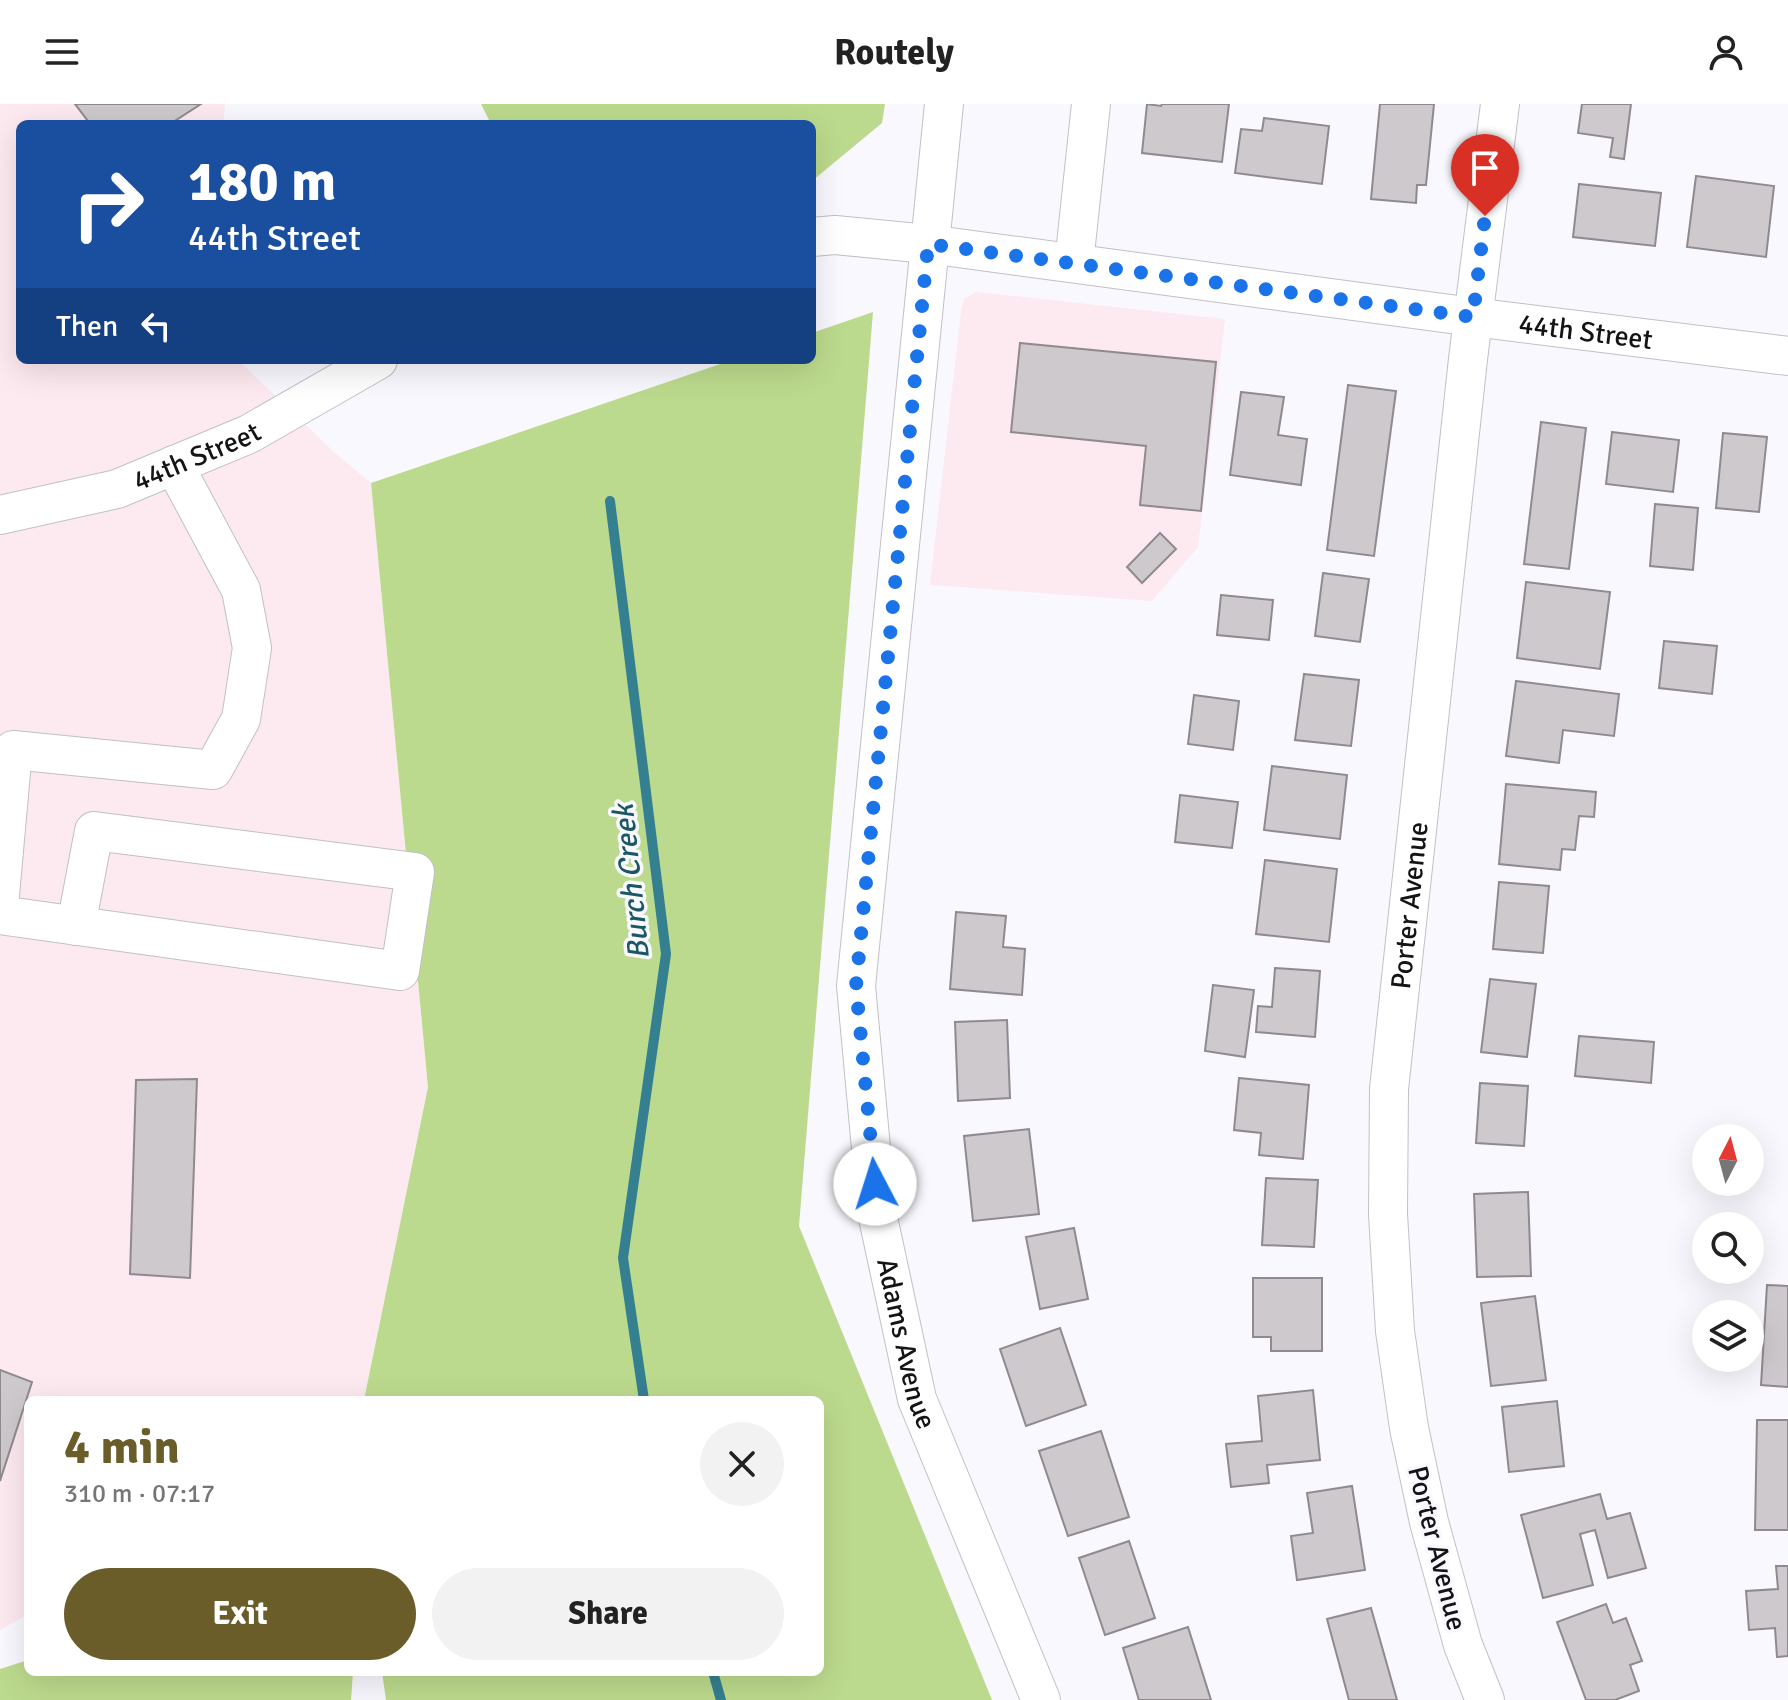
<!DOCTYPE html>
<meta charset="utf-8">
<style>
body{margin:0;font-family:Signika,sans-serif;background:#f2f2f2;color:#222;height:100vh;display:flex;flex-direction:column;font-size:30px;white-space:nowrap}
*{box-sizing:border-box;margin:0}
p{font-size:26px;color:#767676}
.icon{flex:none;width:44px;height:44px;fill:none;stroke:currentColor;stroke-width:2;stroke-linecap:round;stroke-linejoin:round}
.map{position:relative;flex:1;overflow:hidden}
.details{position:absolute;left:24px;top:1292px;width:800px;height:280px;display:flex;flex-direction:column;background:#fff;border-radius:12px;box-shadow:0 8px 32px #0002}
.details>*{flex:none}
.guide{position:absolute;left:16px;top:16px;width:800px;height:244px;border-radius:12px;box-shadow:0 8px 32px #0002;background:#1a4fa0;color:#fff;overflow:hidden}
.needle{width:52px;rotate:6deg}
.buttons{position:absolute;left:1692px;top:1020px;display:grid;gap:16px}
.buttons a{display:grid;place-items:center;width:72px;height:72px;border-radius:50%;background:#fff;box-shadow:0 8px 32px #0002;font-size:40px}
.pin{position:absolute;display:grid;place-items:center;width:68px;height:68px;color:#fff;margin:-82px -34px;border-radius:50% 50% 50% 0;rotate:-45deg;box-shadow:0 0 8px #0007}
.pin .icon{rotate:45deg}
.me{position:absolute;width:88px;margin:-44px;rotate:355deg;stroke-linejoin:round;filter:drop-shadow(0 0 6px #0008)}
.turn{display:flex;align-items:center;gap:28px;height:168px;padding:0 40px;font-size:36px}
.turn .icon{width:104px;height:104px;stroke-width:2.5}
.turn b{display:block;font-size:56px;line-height:68px}
.then{display:flex;align-items:center;height:76px;padding:0 40px;background:#0003;gap:16px;font-size:30px}
.round{display:grid;place-items:center;flex:none;width:84px;height:84px;border-radius:42px;background:#f2f2f2}
.summary{display:flex;align-items:center;justify-content:space-between;height:136px;padding:0 40px}
h1{font-size:48px;font-weight:700;line-height:60px;color:#6b5d2a}
.primary-button{display:flex;gap:16px;margin-top:auto;padding:16px 40px}
.primary-button a{flex:1;height:92px;border-radius:48px;background:#6b5d2a;color:#fff;font-size:32px;font-weight:700;line-height:92px;text-align:center}
.primary-button a+a{background:#f2f2f2;color:#222}
header{display:flex;justify-content:space-between;align-items:center;height:104px;padding:0 40px;background:#fff;font-size:36px;font-weight:700}
.map>svg:first-child{display:block}
</style>
<header><svg class="icon" aria-label="menu" viewBox="0 0 24 24"><path d="M4 6h16M4 12h16M4 18h16"/></svg>Routely<svg class="icon" aria-label="person" viewBox="0 0 24 24"><circle cx="12" cy="8" r="4"/><path d="M4 21q1-7 8-7t8 7"/></svg></header>
<div class="map">
<svg width="1788" height="1596" viewBox="0 0 1788 1596">
<rect width="100%" height="100%" fill="#f8f8fe"/>
<g fill="#fde9f0">
<polygon points="0,0 225,0 223,20 20,20 20,256 238,256 335,349 371,379 428,983 364,1296 28,1296 28,1510 0,1526"/>
<polygon points="976,188 1225,215 1198,443 1152,497 930,481 961,207 964,195"/>
</g>
<g fill="#bcda8d">
<polygon points="481,0 885,0 882,19 812,77 812,20 491,20"/>
<polygon points="873,208 799,1122 992,1596 386,1596 382,1568 820,1568 820,1296 364,1296 428,983 371,379 732,256 812,256 812,229"/>
<polygon points="28,1556 28,1568 353,1568 351,1596 0,1596 0,1565"/>
</g>
<g fill="none" stroke-linecap="round" stroke-linejoin="round">
<g stroke="#347f90" stroke-width="10">
<polyline points="610,397 666,850 623,1154 644,1296"/>
<polyline points="713,1568 721,1596"/>
</g>
</g>
<g fill="#cec9cc" stroke="#908a8e" stroke-width="2">
<polygon points="75,0 201,0 170,20 108,20 88,17"/>
<polygon points="1147,0 1161,2 1162,0 1229,0 1222,58 1142,49"/>
<polygon points="1380,0 1434,0 1426,81 1417,81 1416,99 1371,95"/>
<polygon points="1582,0 1631,0 1624,55 1610,53 1613,34 1578,29"/>
<polygon points="1264,14 1329,22 1322,80 1235,69 1241,25 1262,27"/>
<polygon points="1696,72 1774,82 1766,153 1687,143"/>
<polygon points="1579,80 1661,89 1655,142 1573,133"/>
<polygon points="1020,239 1216,258 1201,407 1140,401 1146,342 1011,328"/>
<polygon points="1348,281 1396,287 1374,452 1327,446"/>
<polygon points="1241,288 1284,293 1278,331 1307,335 1301,381 1230,371"/>
<polygon points="1541,318 1586,324 1569,465 1524,460"/>
<polygon points="1612,328 1679,336 1673,388 1606,380"/>
<polygon points="1723,329 1767,333 1759,408 1716,404"/>
<polygon points="1655,400 1698,404 1693,466 1650,462"/>
<polygon points="1160,429 1176,445 1142,479 1127,463"/>
<polygon points="1323,469 1369,475 1360,538 1315,532"/>
<polygon points="1526,478 1610,488 1600,565 1517,554"/>
<polygon points="1221,491 1273,496 1269,536 1217,531"/>
<polygon points="1664,537 1717,542 1712,590 1659,584"/>
<polygon points="1304,570 1359,576 1351,642 1295,636"/>
<polygon points="1516,577 1619,590 1614,632 1563,626 1559,659 1506,652"/>
<polygon points="1194,591 1239,597 1233,646 1188,640"/>
<polygon points="1272,662 1347,671 1340,735 1264,726"/>
<polygon points="1506,680 1596,688 1594,713 1579,712 1575,746 1562,745 1560,766 1499,760"/>
<polygon points="1180,691 1238,698 1232,744 1175,738"/>
<polygon points="1265,756 1337,765 1329,838 1256,830"/>
<polygon points="1499,778 1549,782 1543,849 1493,845"/>
<polygon points="956,808 1006,812 1003,843 1025,845 1022,891 950,885"/>
<polygon points="1275,864 1320,867 1315,933 1256,928 1258,902 1272,903"/>
<polygon points="1490,875 1536,880 1527,953 1481,948"/>
<polygon points="1213,881 1254,886 1245,953 1205,947"/>
<polygon points="1007,916 1010,994 958,997 955,918"/>
<polygon points="1579,932 1654,938 1651,979 1575,972"/>
<polygon points="1239,974 1309,981 1303,1055 1259,1051 1261,1029 1234,1026"/>
<polygon points="197,975 190,1174 130,1170 136,976"/>
<polygon points="1480,979 1528,982 1524,1042 1476,1039"/>
<polygon points="1029,1025 1039,1110 973,1117 964,1032"/>
<polygon points="1266,1074 1318,1076 1314,1143 1262,1141"/>
<polygon points="1528,1088 1531,1172 1477,1173 1474,1090"/>
<polygon points="1074,1124 1088,1195 1040,1205 1026,1133"/>
<polygon points="1253,1174 1322,1174 1322,1247 1271,1247 1271,1233 1253,1233"/>
<polygon points="1767,1181 1788,1182 1788,1283 1761,1281"/>
<polygon points="1535,1192 1546,1276 1491,1282 1481,1199"/>
<polygon points="1060,1224 1086,1301 1026,1322 1000,1245"/>
<polygon points="0,1266 32,1278 0,1377"/>
<polygon points="1313,1286 1320,1356 1267,1361 1269,1379 1231,1383 1226,1340 1262,1337 1258,1292"/>
<polygon points="1557,1297 1564,1362 1509,1368 1502,1303"/>
<polygon points="1757,1316 1788,1316 1788,1426 1755,1426"/>
<polygon points="1101,1327 1129,1413 1068,1432 1039,1347"/>
<polygon points="1352,1382 1365,1466 1297,1476 1291,1432 1313,1429 1307,1389"/>
<polygon points="1600,1390 1607,1415 1630,1409 1646,1464 1608,1474 1595,1426 1580,1430 1593,1481 1543,1494 1521,1411"/>
<polygon points="1129,1437 1155,1514 1105,1531 1079,1454"/>
<polygon points="1776,1462 1788,1462 1788,1552 1777,1553 1775,1524 1749,1526 1746,1487 1778,1485"/>
<polygon points="1606,1500 1613,1519 1626,1514 1642,1557 1630,1561 1639,1587 1615,1596 1586,1596 1557,1518"/>
<polygon points="1371,1504 1397,1596 1349,1596 1327,1515"/>
<polygon points="1188,1523 1211,1596 1139,1596 1123,1544"/>
</g>
<g fill="none" stroke-linecap="round" stroke-linejoin="round">
<defs>
<g id="minor">
<path id="s1" d="M944,0L856,882L877,1109L917,1295L1041,1596"/>
<path id="s2" d="M812,133L835,131L928,140L1473,213L1788,252"/>
<polyline points="1074,159 1091,0"/>
<path id="s3" d="M0,411L117,385L249,330L378,256"/>
<polyline points="0,791 13,646 213,666 241,615 252,544 241,486 174,361"/>
<polyline points="0,811 400,867 415,768 94,727 76,822"/>
<path id="s4" d="M1485,1596L1463,1541L1429,1418L1409,1324L1395,1227L1388,1110L1389,985L1468,255L1500,0"/>
</g>
</defs>
<use href="#minor" stroke="#c0c0c6" stroke-width="40"/>
<use href="#minor" stroke="#fff" stroke-width="38"/>
</g>
<g fill="none" stroke-linecap="round" stroke-linejoin="round">
<polyline stroke="#1a73e8" stroke-width="14" stroke-dasharray="0 25.2" points="875,1080 856,882 928,140 1473,213 1485,112"/>
</g>
<g text-anchor="middle" stroke-width="7" stroke-linejoin="round" paint-order="stroke">
<g font-size="28" fill="#141416" stroke="#f8f8fe">
<text dy="10" stroke="none"><textPath href="#s2" startOffset="780">44th Street</textPath></text>
<text dy="10" stroke="none"><textPath href="#s3" startOffset="206">44th Street</textPath></text>
<text dy="10" stroke="none"><textPath href="#s4" startOffset="808">Porter Avenue</textPath></text>
<text dy="10" stroke="none"><textPath href="#s1" startOffset="1248">Adams Avenue</textPath></text>
<text transform="translate(1438 1444) rotate(76)" y="10">Porter Avenue</text>
</g>
<g font-size="30" font-style="italic" fill="#1c5764" stroke="#f8f8fe">
<text transform="translate(631 778) rotate(-96)" y="10">Burch Creek</text>
</g>
</g>
</svg>
<div class="buttons">
<a><svg class="needle" viewBox="-14 -14 28 28"><path d="M0-13l5 13h-10z" fill="#e53935"/><path d="M0 13l5-13h-10z" fill="#767676"/></svg></a>
<a><svg class="icon" aria-label="search" viewBox="0 0 24 24"><circle cx="10" cy="10" r="6"/><path d="M15 15l6 6"/></svg></a>
<a><svg class="icon" aria-label="layers" viewBox="0 0 24 24"><path d="M12 4l9 5-9 5-9-5zM3 14l9 5 9-5"/></svg></a>
</div>
<div class="pin" style="left:1485px;top:112px;background:#d93025"><svg class="icon" aria-label="arrive" viewBox="0 0 24 24"><path d="M6 21V4h12l-3 4 3 4H6"/></svg></div>
<svg class="me" style="left:875px;top:1080px" viewBox="-20 -20 40 40"><circle r="19" fill="#fff"/><path d="M0-13L10 11 0 6-10 11z" fill="#1a73e8"/></svg>
<div class="guide">
<div class="turn"><svg class="icon" aria-label="right" viewBox="0 0 24 24"><path d="M7 20v-9h11M14 6l5 5-5 5"/></svg><div><b>180 m</b>44th Street</div></div>
<div class="then">Then<svg class="icon" aria-label="left" viewBox="0 0 24 24"><path d="M17 20v-9H6M10 6l-5 5 5 5"/></svg></div>
</div>
<section class="details">
<div class="summary"><div><h1>4 min</h1><p>310 m · 07:17</p></div><a class="round"><svg class="icon" aria-label="close" viewBox="0 0 24 24"><path d="M6 6l12 12M18 6L6 18"/></svg></a></div>
<div class="primary-button"><a>Exit</a><a>Share</a></div>
</section>
</div>
